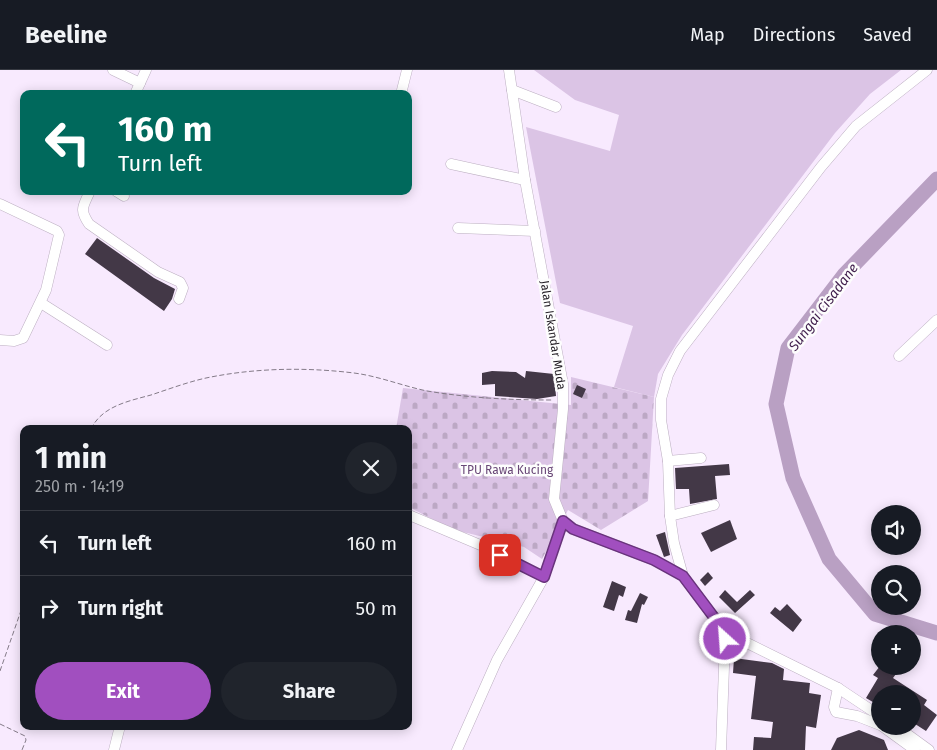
<!DOCTYPE html>
<meta charset="utf-8">
<style>
body{margin:0;font-family:"Fira Sans",sans-serif;background:#20242c;color:#f1f3f6;height:100vh;display:flex;flex-direction:column;font-size:19px;white-space:nowrap}
*{box-sizing:border-box;margin:0}
p{font-size:16px;color:#9ea1a6}
.icon{flex:none;width:28px;height:28px;fill:none;stroke:currentColor;stroke-width:2;stroke-linecap:round;stroke-linejoin:round}
.map{position:relative;flex:1;overflow:hidden}
.side{position:absolute;left:20px;top:355px;width:392px;height:305px;display:flex;flex-direction:column;background:#171b24;border-radius:10px;box-shadow:0 2px 12px #0003}
.side>*{flex:none}
.hud{position:absolute;left:20px;top:20px;width:392px;height:105px;border-radius:10px;box-shadow:0 2px 12px #0003;background:#00695c;color:#fff;overflow:hidden}
.tools{position:absolute;left:871px;top:435px;display:grid;gap:10px}
.tools a{display:grid;place-items:center;width:50px;height:50px;border-radius:50%;background:#171b24;box-shadow:0 2px 12px #0003;font-size:25px}
.pin{position:absolute;display:grid;place-items:center;width:42px;height:42px;color:#fff;margin:-21px;border-radius:10px;box-shadow:0 2px 8px #0006}
.me{position:absolute;width:55px;margin:-28px;rotate:334deg;stroke-linejoin:round;filter:drop-shadow(0 0 4px #0008)}
.turn{display:flex;align-items:center;gap:18px;height:105px;padding:0 15px;font-size:22px}
.turn .icon{width:65px;height:65px;stroke-width:2.5}
.turn b{display:block;font-size:35px;line-height:42px}
.round{display:grid;place-items:center;flex:none;width:52px;height:52px;border-radius:26px;background:#20242c}
.head{display:flex;align-items:center;justify-content:space-between;height:85px;padding:0 15px}
h1{font-size:30px;font-weight:700;line-height:38px}
.action{display:flex;gap:10px;margin-top:auto;padding:10px 15px}
.action a{flex:1;height:58px;border-radius:30px;background:#a14fbf;color:#fff;font-size:20px;font-weight:700;line-height:58px;text-align:center}
.action a+a{background:#20242c;color:#f1f3f6}
ul{padding:0;list-style:none}
li{display:flex;align-items:center;gap:15px;height:65px;padding:0 15px;border-top:1px solid #363941}
li div{flex:1}
li b{display:block;font-size:19px}
li em{font-style:normal}
header{display:flex;align-items:center;gap:30px;box-sizing:border-box;height:70px;padding:0 25px;background:#171b24;border-bottom:1px solid #363941}
header strong{font-size:24px}
nav{display:flex;gap:28px;margin-inline-start:auto;font-size:18px}
.map>svg:first-child{display:block}
</style>
<header>
<strong>Beeline</strong>
<nav><a>Map</a><a>Directions</a><a>Saved</a></nav>
</header>
<div class="map">
<svg width="937" height="680" viewBox="0 0 937 680">
<defs>
<pattern id="cemetery-stones" width="16" height="16" patternUnits="userSpaceOnUse" patternTransform="scale(1.25)"><rect width="16" height="16" fill="#dbc4e5"/><path d="M2 7V4a2 2 0 0 1 4 0v3zM10 15v-3a2 2 0 0 1 4 0v3z" fill="#bca8c4"/></pattern>
</defs>
<rect width="100%" height="100%" fill="#f8eafe"/>
<polygon fill="#dbc4e5" points="534,0 901,0 870,24 835,63 682,265 658,304 654,327 614,317 633,256 560,233 526,57 610,81 619,45 575,30"/>
<polygon fill="url(#cemetery-stones)" points="571,307 654,327 648,431 601,460 568,440 542,489 524,477 451,459 409,437 409,359 396,359 403,318 571,335"/>
<g fill="none" stroke-linecap="round" stroke-linejoin="round">
<polyline stroke="#b9a0c3" stroke-width="15" points="937,109 844,205 788,278 776,334 793,408 829,489 875,544 937,563"/>
</g>
<g fill="#433847">
<polygon points="97,168 154,208 175,219 172,229 164,241 85,184"/>
<polygon points="492,301 516,302 525,308 526,301 554,304 556,326 537,329 495,326 495,314 482,315 482,303"/>
<polygon points="577,315 586,319 582,328 573,324"/>
<polygon points="729,394 730,405 715,406 717,429 690,434 689,419 676,419 675,398"/>
<polygon points="730,450 737,469 711,482 701,463"/>
<polygon points="665,462 670,485 664,487 656,465"/>
<polygon points="708,502 713,508 705,516 700,510"/>
<polygon points="612,511 626,517 623,527 619,525 614,541 603,537"/>
<polygon points="725,520 737,532 750,520 755,525 735,543 719,527"/>
<polygon points="640,523 648,527 644,535 642,534 637,553 625,550 628,540 631,541"/>
<polygon points="787,534 802,550 793,562 770,543 775,537 780,541"/>
<polygon points="734,588 772,593 784,599 783,610 810,613 809,623 821,625 816,658 806,656 805,680 753,680 754,667 771,668 773,652 751,649 756,606 733,603"/>
<polygon points="880,596 886,596 896,604 893,608 927,630 924,635 937,645 926,661 912,652 912,624 892,624 887,620 885,624 880,624 878,635 866,628 878,608 873,605"/>
<polygon points="859,660 884,670 888,680 831,680 837,668"/>
</g>
<g fill="none" stroke-linecap="round" stroke-linejoin="round">
<defs>
<g id="minor">
<polyline points="113,0 140,13"/>
<polyline points="509,0 525,110 563,314 563,339 554,429 563,451 573,459 654,490 683,506 716,550 725,569 721,680"/>
<polyline points="402,20 407,0"/>
<polyline points="512,20 556,37"/>
<polyline points="135,24 146,0"/>
<polyline points="451,94 525,110"/>
<path d="M90,121C83,137 79,139 89,154L158,202L180,212L183,218L179,229"/>
<polyline points="116,121 124,126"/>
<polyline points="0,134 57,161 59,165 46,220 23,268 14,271 0,270"/>
<polyline points="458,158 535,161"/>
<polyline points="41,233 107,275"/>
<polyline points="899,286 937,250"/>
<polyline points="668,391 701,388"/>
<polyline points="409,445 485,477 544,507"/>
<polyline points="670,446 714,435"/>
<polyline points="683,506 674,473 670,446 668,391 661,350 661,329 668,305 680,281 821,97 856,56 927,0"/>
<polyline points="723,561 838,618 880,646"/>
<polyline points="838,618 834,637 836,642 857,646 880,655"/>
<polyline points="882,656 915,680"/>
<polyline points="896,656 929,680"/>
<polyline points="114,680 120,656"/>
<polyline points="457,680 497,590 544,507 563,451"/>
</g>
</defs>
<use href="#minor" stroke="#bcafc1" stroke-width="11"/>
<g stroke="#847b88" stroke-width="1" stroke-dasharray="5 2.5" stroke-linecap="butt">
<path d="M91,359C102,336 129,331 151,325C169,319 188,312 206,308C254,298 305,297 354,303C378,306 403,316 427,321C469,328 510,330 552,330"/>
<polyline points="0,601 24,532"/>
<polyline points="0,654 25,666 26,670 22,680"/>
</g>
<use href="#minor" stroke="#fff" stroke-width="10"/>
</g>
<g fill="none" stroke-linecap="round" stroke-linejoin="round">
<defs>
<polyline id="route" points="500,485 544,507 563,451 573,459 654,490 683,506 716,550 725,569"/>
</defs>
<use href="#route" stroke="#69337c" stroke-width="12"/>
<use href="#route" stroke="#a14fbf" stroke-width="9"/>
</g>
<g text-anchor="middle" stroke-width="5" stroke-linejoin="round" paint-order="stroke">
<g font-size="12" fill="#221d24" stroke="#fdfdfd">
<text transform="translate(553 265) rotate(81)" y="4">Jalan Iskandar Muda</text>
</g>
<g font-size="12" fill="#694777" stroke="#fdfdfd">
<text x="507" y="404">TPU Rawa Kucing</text>
</g>
<g font-size="14" font-style="italic" fill="#401f4d" stroke="#fdfdfd">
<text transform="translate(823 237) rotate(-53)" y="5">Sungai Cisadane</text>
</g>
</g>
</svg>
<div class="tools">
<a><svg class="icon" aria-label="sound" viewBox="0 0 24 24"><path d="M4 9h4l5-4v14l-5-4H4zM17 9q2 3 0 6"/></svg></a>
<a><svg class="icon" aria-label="search" viewBox="0 0 24 24"><circle cx="10" cy="10" r="6"/><path d="M15 15l6 6"/></svg></a>
<a>+</a>
<a>−</a>
</div>
<div class="pin" style="left:500px;top:485px;background:#d93025"><svg class="icon" aria-label="arrive" viewBox="0 0 24 24"><path d="M6 21V4h12l-3 4 3 4H6"/></svg></div>
<svg class="me" style="left:725px;top:569px" viewBox="-20 -20 40 40"><circle r="17" fill="#a14fbf" stroke="#fff" stroke-width="3"/><path d="M0-11L8 9 0 5-8 9z" fill="#fff"/></svg>
<div class="hud">
<div class="turn"><svg class="icon" aria-label="left" viewBox="0 0 24 24"><path d="M17 20v-9H6M10 6l-5 5 5 5"/></svg><div><b>160 m</b>Turn left</div></div>
</div>
<section class="side">
<div class="head"><div><h1>1 min</h1><p>250 m · 14:19</p></div><a class="round"><svg class="icon" aria-label="close" viewBox="0 0 24 24"><path d="M6 6l12 12M18 6L6 18"/></svg></a></div>
<ul>
<li><svg class="icon" aria-label="left" viewBox="0 0 24 24"><path d="M17 20v-9H6M10 6l-5 5 5 5"/></svg><div><b>Turn left</b></div><em>160 m</em></li>
<li><svg class="icon" aria-label="right" viewBox="0 0 24 24"><path d="M7 20v-9h11M14 6l5 5-5 5"/></svg><div><b>Turn right</b></div><em>50 m</em></li>
</ul>
<div class="action"><a>Exit</a><a>Share</a></div>
</section>
</div>
